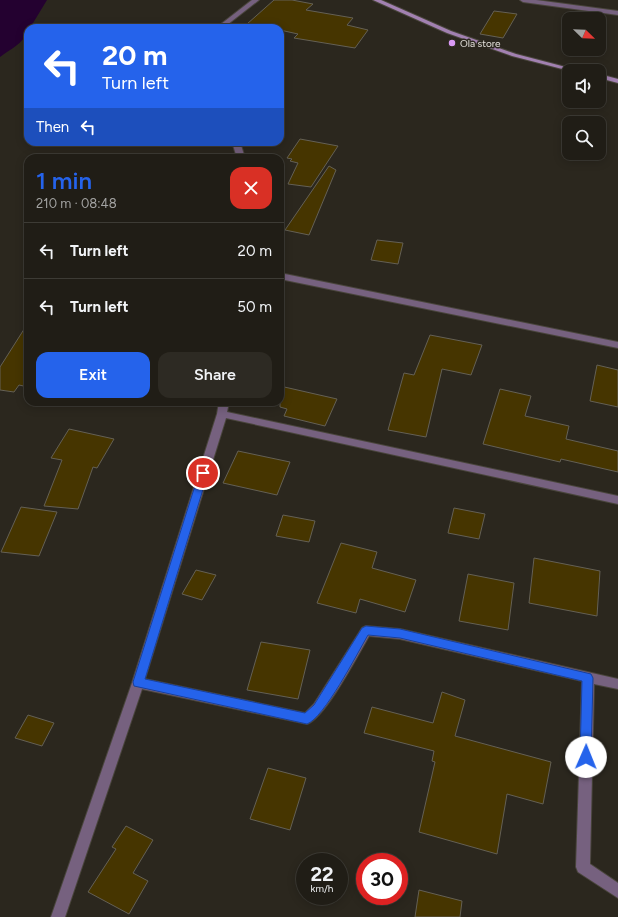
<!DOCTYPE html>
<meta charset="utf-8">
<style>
body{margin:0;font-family:Figtree,sans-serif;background:#2d2a23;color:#f1f3f6;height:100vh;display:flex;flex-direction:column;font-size:15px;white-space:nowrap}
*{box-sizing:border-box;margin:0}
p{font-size:13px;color:#a2a2a1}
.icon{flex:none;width:22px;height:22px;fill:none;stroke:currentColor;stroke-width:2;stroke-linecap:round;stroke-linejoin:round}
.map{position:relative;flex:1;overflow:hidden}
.sheet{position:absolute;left:24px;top:154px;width:260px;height:252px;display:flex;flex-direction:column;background:#201d16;border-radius:12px;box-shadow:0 2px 10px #0003,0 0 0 1px #3d3b35}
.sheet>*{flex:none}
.hud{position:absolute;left:24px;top:24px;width:260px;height:122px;border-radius:12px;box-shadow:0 2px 10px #0003,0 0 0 1px #3d3b35;background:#2563eb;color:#fff;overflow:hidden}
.needle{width:26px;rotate:113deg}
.buttons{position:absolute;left:562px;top:12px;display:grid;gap:8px}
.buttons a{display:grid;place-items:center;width:44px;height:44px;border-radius:8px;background:#201d16;box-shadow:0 2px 10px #0003,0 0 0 1px #3d3b35;font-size:20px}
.speed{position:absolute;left:296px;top:853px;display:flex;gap:8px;font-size:20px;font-weight:700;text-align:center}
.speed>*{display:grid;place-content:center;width:52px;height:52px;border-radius:50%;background:#201d16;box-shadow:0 2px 10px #0003,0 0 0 1px #3d3b35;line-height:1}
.speed small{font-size:10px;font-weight:400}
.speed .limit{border:6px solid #d22;background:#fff;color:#111}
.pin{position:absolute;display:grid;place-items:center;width:34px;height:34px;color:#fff;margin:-17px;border:2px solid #fff;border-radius:50%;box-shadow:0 1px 4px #0007}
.me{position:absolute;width:44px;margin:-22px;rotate:1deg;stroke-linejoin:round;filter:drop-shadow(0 0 3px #0008)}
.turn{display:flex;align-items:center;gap:14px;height:84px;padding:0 12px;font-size:18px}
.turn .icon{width:52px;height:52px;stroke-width:2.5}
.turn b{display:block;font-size:28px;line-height:34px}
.then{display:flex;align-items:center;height:38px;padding:0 12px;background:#0003;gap:8px;font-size:15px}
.round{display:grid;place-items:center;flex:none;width:42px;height:42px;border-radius:12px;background:#2d2a23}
.overview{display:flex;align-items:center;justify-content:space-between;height:68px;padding:0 12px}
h1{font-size:24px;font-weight:600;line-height:30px;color:#2563eb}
.cta{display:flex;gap:8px;margin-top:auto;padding:8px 12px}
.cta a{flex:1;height:46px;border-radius:12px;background:#2563eb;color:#fff;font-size:16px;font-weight:600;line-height:46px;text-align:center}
.cta a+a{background:#2d2a23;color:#f1f3f6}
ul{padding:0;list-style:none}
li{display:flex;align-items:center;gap:12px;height:56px;padding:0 12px;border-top:1px solid #3d3b35}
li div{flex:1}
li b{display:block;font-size:15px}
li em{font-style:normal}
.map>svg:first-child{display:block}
</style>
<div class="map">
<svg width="618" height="917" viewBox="0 0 618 917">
<rect width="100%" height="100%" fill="#2b271e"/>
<path fill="#240130" d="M0,0H47L30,28H28C28,41 9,50 0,57Z"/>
<g fill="#463500" stroke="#646055">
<polygon points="274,0 292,0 313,4 306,10 353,18 347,25 368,30 355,48 294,38 298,34 280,30 280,28 269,28 247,24"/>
<polygon points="494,11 517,14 503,38 480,34"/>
<polygon points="300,139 338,146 311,187 288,184 298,163 290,161 292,159 287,158"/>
<polygon points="329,166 336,170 309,235 285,230"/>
<polygon points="377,240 403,243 398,264 371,260"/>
<polygon points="28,323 28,387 19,385 14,392 0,390 0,367"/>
<polygon points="430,335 482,345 471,375 442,369 426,437 388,430 404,373 414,375"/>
<polygon points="597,365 618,370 618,407 590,401"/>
<polygon points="280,386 337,399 325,426 284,416 287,409 280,407"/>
<polygon points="500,389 531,396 525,416 569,426 566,439 618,451 618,472 561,459 560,462 483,444"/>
<polygon points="69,429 114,439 97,468 93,467 78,509 44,506 62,460 51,458"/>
<polygon points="238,451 290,462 277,495 223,483"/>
<polygon points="21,507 57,512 39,556 1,552"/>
<polygon points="454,508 485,514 479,539 448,533"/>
<polygon points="283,515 315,521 309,542 276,536"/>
<polygon points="341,543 377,552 372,568 416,580 405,612 360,599 356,613 317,603"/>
<polygon points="534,558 600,571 597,616 529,603"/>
<polygon points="196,570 216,575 202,600 182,594"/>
<polygon points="468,574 514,583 508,630 459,621"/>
<polygon points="261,642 310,650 298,699 247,690"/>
<polygon points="442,692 465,700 455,736 551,762 543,804 507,794 497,854 419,832 435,762 432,761 434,751 364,733 372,707 433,723"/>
<polygon points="28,715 54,723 42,746 15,738"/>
<polygon points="268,768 306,778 290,830 250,819"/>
<polygon points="126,826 153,840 133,873 148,881 129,914 88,892 116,849 112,847"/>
<polygon points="419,890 462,901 460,917 415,917"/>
</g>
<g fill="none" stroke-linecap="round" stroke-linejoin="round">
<defs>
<g id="minor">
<polygon points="252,0 259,0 223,28 216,28"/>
<polygon points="520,0 536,0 618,11 618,15 523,2"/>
<polygon points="232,142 240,142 245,158 237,158"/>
<polygon points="280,273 618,342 618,348 280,279"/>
<path d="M219,402H229L227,412L618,496V504L226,418L145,679L305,713L314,704L362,628L366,626L400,629L618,679V689L594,684L590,864L618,883V898L578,872L576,867L582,681L400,639L369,636C358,655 325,718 307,724L142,689L65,917H51L132,683L217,414Z"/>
</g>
<g id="secondary">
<polygon points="373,0 381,0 451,31 516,54 581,71 570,71 512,56 447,33"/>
<polygon points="599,74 618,79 618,83 599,78"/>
</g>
</defs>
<use href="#minor" stroke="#49453c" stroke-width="2"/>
<use href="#secondary" stroke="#49453c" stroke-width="2"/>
<use href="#minor" fill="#76617f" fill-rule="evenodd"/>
<use href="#secondary" fill="#a281b1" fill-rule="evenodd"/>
</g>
<path fill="#2563eb" stroke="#184099" d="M203,470L208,473L145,679L305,713L314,705L362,628L366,626L400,629L591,674L593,678L591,757L590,760L586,762L581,760L580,757L582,681L400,638L368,635C357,654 324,718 307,724L134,686L133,682L199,473Z"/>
<circle fill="#da9af6" stroke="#2b271e" stroke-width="1.5" cx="452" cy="43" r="4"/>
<g text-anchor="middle" stroke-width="3" stroke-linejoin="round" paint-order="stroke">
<g font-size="10" fill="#e5e2dc" stroke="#2b271e" text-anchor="start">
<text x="460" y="47">Ola store</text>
</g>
</g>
</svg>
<div class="buttons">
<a><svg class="needle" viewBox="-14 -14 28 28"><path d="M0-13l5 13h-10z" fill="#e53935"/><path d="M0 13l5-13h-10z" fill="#a2a2a1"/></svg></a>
<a><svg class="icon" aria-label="sound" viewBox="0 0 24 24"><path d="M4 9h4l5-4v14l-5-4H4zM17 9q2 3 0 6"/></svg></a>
<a><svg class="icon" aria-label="search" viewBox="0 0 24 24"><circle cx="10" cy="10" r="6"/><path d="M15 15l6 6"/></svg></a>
</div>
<div class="speed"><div>22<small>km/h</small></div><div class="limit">30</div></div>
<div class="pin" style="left:203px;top:473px;background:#d93025"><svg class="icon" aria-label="arrive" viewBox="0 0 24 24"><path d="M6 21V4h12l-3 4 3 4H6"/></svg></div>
<svg class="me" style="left:586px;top:757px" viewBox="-20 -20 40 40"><circle r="19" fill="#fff"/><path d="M0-13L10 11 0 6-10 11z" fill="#2563eb"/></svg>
<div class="hud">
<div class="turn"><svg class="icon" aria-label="left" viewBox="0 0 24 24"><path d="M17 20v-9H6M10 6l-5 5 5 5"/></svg><div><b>20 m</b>Turn left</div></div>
<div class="then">Then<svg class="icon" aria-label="left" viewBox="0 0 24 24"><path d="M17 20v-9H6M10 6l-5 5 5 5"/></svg></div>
</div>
<section class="sheet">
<div class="overview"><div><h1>1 min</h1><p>210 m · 08:48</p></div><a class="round" style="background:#d93025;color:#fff"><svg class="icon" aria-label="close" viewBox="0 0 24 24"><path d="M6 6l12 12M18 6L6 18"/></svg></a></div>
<ul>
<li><svg class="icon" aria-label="left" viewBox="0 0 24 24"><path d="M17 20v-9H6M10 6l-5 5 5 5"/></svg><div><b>Turn left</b></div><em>20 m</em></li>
<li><svg class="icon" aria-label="left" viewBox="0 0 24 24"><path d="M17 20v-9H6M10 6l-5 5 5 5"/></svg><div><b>Turn left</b></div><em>50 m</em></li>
</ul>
<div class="cta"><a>Exit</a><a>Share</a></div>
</section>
</div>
